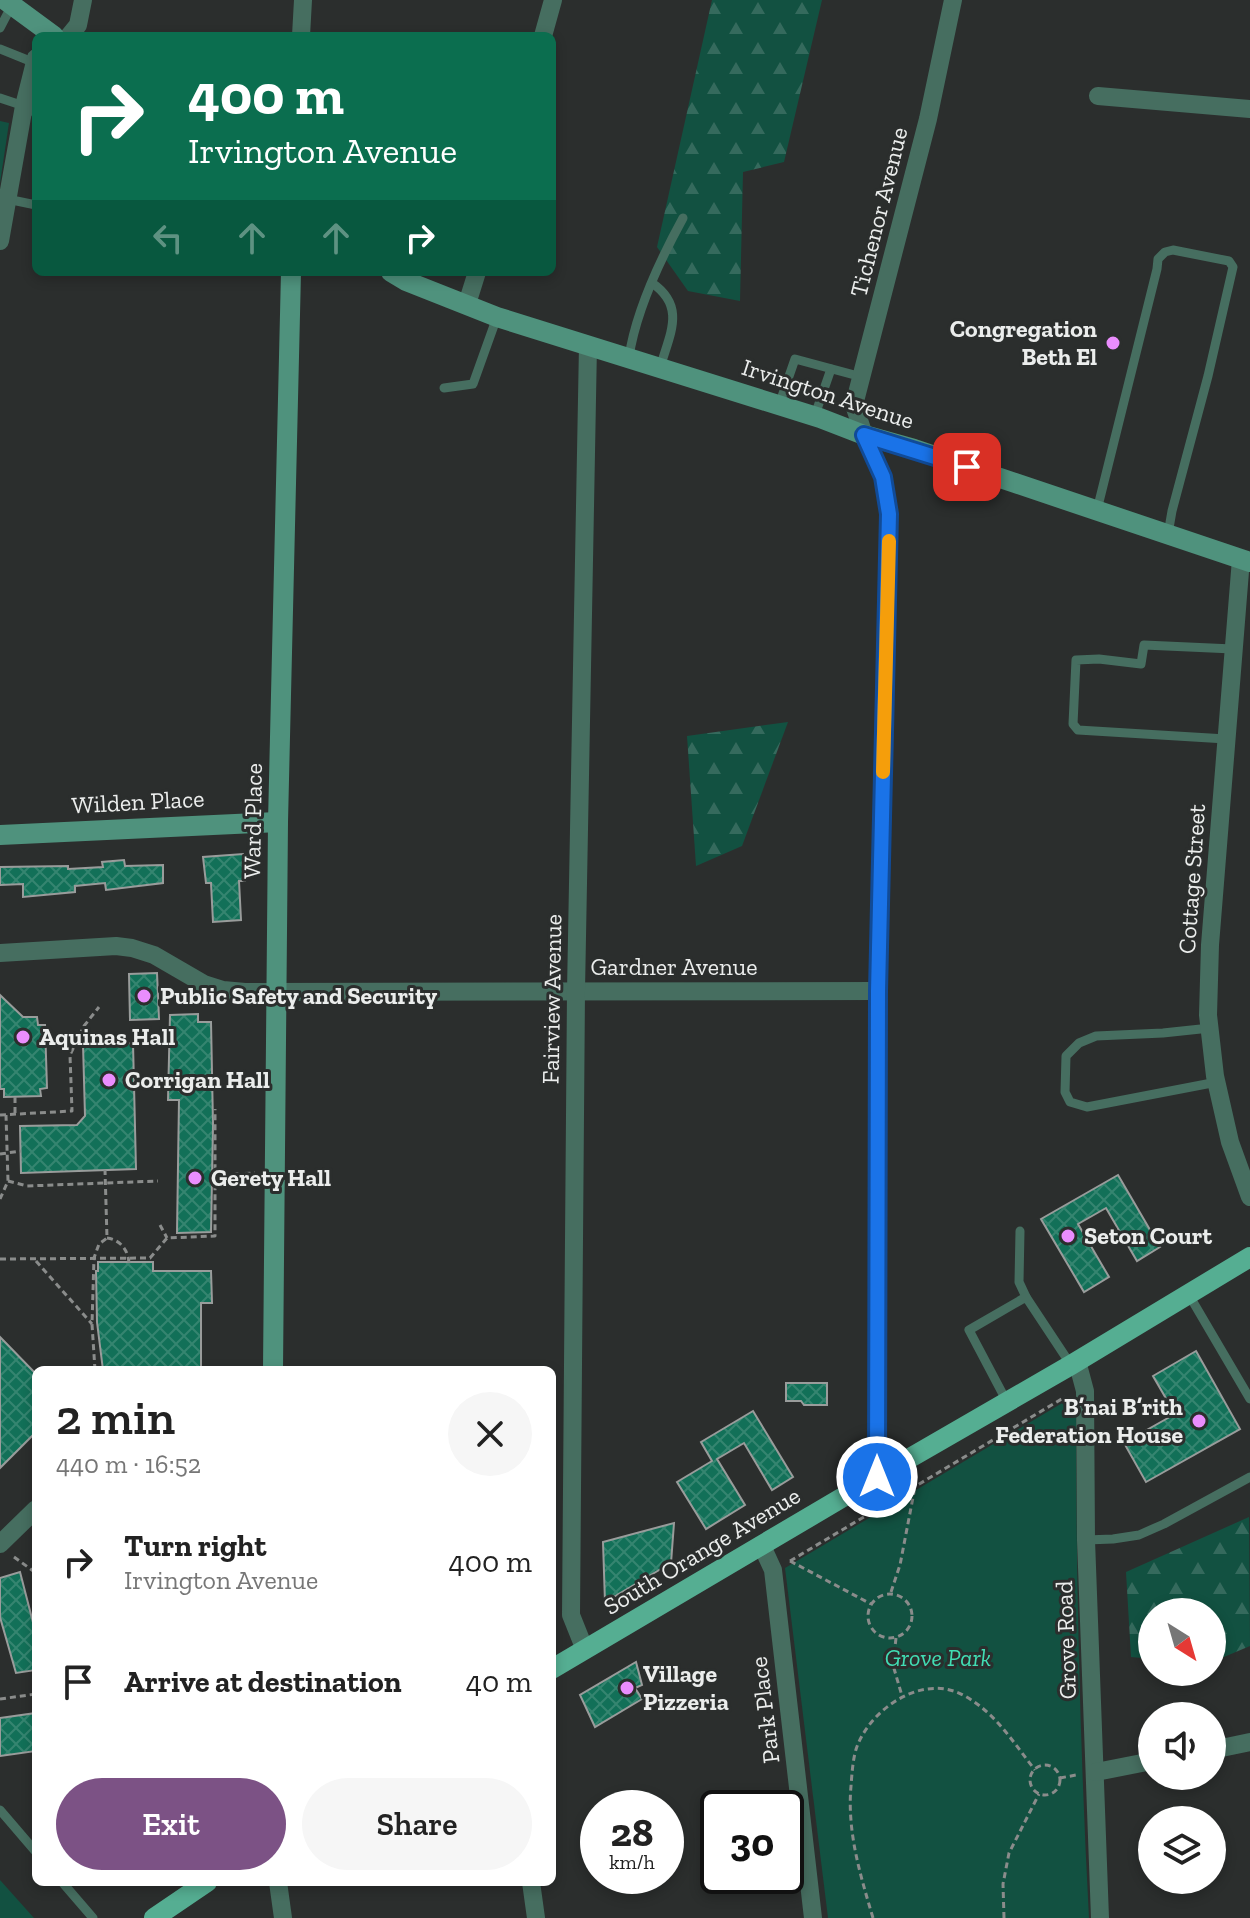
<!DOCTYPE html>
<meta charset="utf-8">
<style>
body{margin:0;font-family:"Zilla Slab",serif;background:#f6f6f6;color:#222;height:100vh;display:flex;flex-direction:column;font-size:30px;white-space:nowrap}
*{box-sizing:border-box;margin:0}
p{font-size:26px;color:#767676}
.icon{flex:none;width:44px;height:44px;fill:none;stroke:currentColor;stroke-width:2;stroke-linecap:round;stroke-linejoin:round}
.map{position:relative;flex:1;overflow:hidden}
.panel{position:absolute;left:32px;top:1366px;width:524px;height:520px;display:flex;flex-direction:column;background:#fff;border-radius:12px;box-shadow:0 4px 12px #0003}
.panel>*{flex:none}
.guide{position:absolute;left:32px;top:32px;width:524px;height:244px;border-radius:12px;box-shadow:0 4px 12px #0003;background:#0b6e4f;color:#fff;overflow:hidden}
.needle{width:52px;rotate:143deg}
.tools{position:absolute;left:1138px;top:1598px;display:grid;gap:16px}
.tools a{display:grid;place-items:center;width:88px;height:88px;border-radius:50%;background:#fff;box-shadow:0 4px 12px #0003;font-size:40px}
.speed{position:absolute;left:580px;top:1790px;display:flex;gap:16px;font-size:40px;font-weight:700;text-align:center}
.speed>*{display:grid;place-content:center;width:104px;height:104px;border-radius:50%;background:#fff;box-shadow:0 4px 12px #0003;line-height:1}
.speed small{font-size:20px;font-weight:400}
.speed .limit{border:4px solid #111;border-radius:12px;background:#fff;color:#111}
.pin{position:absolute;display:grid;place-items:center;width:68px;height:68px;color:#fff;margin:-34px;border-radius:16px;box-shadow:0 4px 12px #0006}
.me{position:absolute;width:88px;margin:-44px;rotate:0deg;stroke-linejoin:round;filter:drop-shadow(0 0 6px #0008)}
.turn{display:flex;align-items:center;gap:28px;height:168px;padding:0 24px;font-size:36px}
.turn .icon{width:104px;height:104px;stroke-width:2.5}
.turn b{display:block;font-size:56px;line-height:68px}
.lanes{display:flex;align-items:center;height:76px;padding:0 24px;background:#0003;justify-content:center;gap:40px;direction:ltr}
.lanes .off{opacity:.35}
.round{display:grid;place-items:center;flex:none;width:84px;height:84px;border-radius:42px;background:#f6f6f6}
.headline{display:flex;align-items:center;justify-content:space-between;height:136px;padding:0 24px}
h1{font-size:48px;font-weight:600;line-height:60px}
.cta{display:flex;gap:16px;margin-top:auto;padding:16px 24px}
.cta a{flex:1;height:92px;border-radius:48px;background:#7c5285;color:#fff;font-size:32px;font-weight:600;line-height:92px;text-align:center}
.cta a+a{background:#f6f6f6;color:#222}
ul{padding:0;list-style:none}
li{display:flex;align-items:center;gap:24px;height:120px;padding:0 24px}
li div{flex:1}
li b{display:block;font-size:30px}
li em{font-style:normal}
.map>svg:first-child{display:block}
</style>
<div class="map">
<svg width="1250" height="1918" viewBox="0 0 1250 1918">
<defs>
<pattern id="forest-firs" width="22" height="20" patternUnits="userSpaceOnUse" patternTransform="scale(2)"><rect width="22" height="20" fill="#125141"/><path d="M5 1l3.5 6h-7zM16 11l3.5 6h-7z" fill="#356a5d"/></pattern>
<pattern id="building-cross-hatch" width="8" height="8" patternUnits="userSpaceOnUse" patternTransform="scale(2)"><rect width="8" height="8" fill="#127058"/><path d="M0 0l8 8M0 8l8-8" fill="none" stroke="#358570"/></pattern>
</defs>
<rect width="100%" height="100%" fill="#2b2e2d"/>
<g fill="url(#forest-firs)">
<polygon points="712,0 822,0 784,162 743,172 740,301 688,291 657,247"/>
<polygon points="788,722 742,846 696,866 687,736"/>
<polygon points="1249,1517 1250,1646 1212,1662 1212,1612 1152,1612 1152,1659 1131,1657 1126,1572"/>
</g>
<g fill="#125141">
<polygon points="0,121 9,123 0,183"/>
<path d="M1071,1400L1075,1405L1076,1411C1076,1580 1080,1749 1089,1918H828L785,1568L1064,1402Z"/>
<polygon points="0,1880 34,1918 0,1918"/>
</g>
<g fill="url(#building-cross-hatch)" stroke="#999c9b" stroke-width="2">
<polygon points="243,854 245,881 239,881 241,920 213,922 211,883 206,883 203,857"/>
<polygon points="124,860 125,866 163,865 163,883 106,890 105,883 75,886 75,892 23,897 23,884 0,885 0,867 68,866 68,869 103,867 102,862"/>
<polygon points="157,973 159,1019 130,1020 129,974"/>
<polygon points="0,995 23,1017 37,1017 38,1025 45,1025 47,1088 40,1089 41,1096 4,1097 4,1089 0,1089"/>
<polygon points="198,1014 198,1022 211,1022 213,1125 211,1232 177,1233 179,1100 168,1100 170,1015"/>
<polygon points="133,1043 136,1169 21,1173 20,1126 77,1125 85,1116 83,1044"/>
<polygon points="1118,1175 1160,1247 1137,1261 1106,1208 1078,1224 1109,1277 1084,1292 1041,1219"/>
<polygon points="98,1262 153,1262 153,1271 211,1271 212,1303 201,1303 201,1370 103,1370 97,1322 96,1271 98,1271"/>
<polygon points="0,1337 36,1374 36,1432 0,1468"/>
<polygon points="1196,1351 1240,1429 1146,1482 1124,1443 1175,1414 1153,1376"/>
<polygon points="786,1383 827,1383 827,1405 804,1405 801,1401 786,1401"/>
<polygon points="753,1411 793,1477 772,1490 744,1443 717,1459 745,1505 706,1529 677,1482 712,1461 701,1442"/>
<polygon points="674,1523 671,1563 605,1602 603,1542"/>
<polygon points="20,1572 36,1634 36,1670 16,1673 0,1617 0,1578"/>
<polygon points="636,1662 642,1685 635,1688 642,1699 595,1727 580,1695"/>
<polygon points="36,1713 36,1751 0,1756 0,1718"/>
</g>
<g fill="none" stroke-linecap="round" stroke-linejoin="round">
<g stroke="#8a8c8b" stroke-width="3" stroke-dasharray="6 4" stroke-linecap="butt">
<polyline points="15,1097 15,1113"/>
<polyline points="0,1115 72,1111 70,1055 84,1026 99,1007"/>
<polyline points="0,1154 21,1151"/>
<polyline points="215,1179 236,1174 255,1173"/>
<polyline points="8,1181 27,1186 158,1181"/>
<polyline points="0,1199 8,1181 6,1115"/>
<polyline points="160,1225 167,1238"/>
<path d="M107,1238C121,1240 129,1251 129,1265"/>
<polyline points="0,1259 150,1258 167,1238 215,1236 215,1109"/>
<polyline points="36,1261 92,1324"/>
<polyline points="95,1370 92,1324 94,1258 99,1244 107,1238 105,1170"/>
<polyline points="14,1557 36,1573"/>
<polyline points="790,1561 1065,1397"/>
<polyline points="790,1561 871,1604"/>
<polyline points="891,1592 900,1565 915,1487"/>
<circle cx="890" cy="1616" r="22"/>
<polyline points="896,1638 893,1665 902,1696"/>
<polyline points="0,1699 36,1694"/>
<circle cx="1045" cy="1780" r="15"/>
<polyline points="1060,1778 1076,1775"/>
<path d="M873,1918C860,1874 847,1832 851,1786C852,1773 853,1755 858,1744C874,1706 924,1674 963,1695C995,1712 1013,1742 1035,1770"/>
<polyline points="1004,1918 1003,1884 1009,1853 1039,1794"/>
</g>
<g stroke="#466e60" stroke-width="9">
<polyline points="0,28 12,5"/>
<polyline points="0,49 35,63"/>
<polyline points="0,98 24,106 36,113"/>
<polyline points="7,199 36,205"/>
<path d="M652,283C687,307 669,335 660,368"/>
<path d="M629,357C636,310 660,260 683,218"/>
<polyline points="444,388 473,384 497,317"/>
<polyline points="779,405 795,359 862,377"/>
<polyline points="815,415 831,369"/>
<polyline points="1097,510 1157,269 1158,259 1165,252 1173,250 1229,261 1233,267 1208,376 1172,511 1168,534"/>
<polyline points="1226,739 1078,730 1073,724 1076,660 1099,659 1141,664 1144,645 1233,649"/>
<polyline points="1210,1028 1163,1033 1096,1036 1079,1043 1066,1056 1065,1092 1070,1102 1087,1107 1217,1082"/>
<polyline points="1020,1231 1019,1282 1026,1297"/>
<polyline points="1189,1295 1250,1399"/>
<polyline points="1007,1402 969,1330 1026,1297 1071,1365"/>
<polyline points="1086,1540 1113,1539 1139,1535 1164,1524 1250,1477"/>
<polyline points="0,1810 36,1852"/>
<polyline points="62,1882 93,1918"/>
</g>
<g stroke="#466e60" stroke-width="18">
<polyline points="69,36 78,25 83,0"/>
<polyline points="301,36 303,0"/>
<polyline points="543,36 553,0"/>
<polyline points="1098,96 1250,109"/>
<polyline points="0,241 24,106 36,58"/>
<polyline points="467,304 477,272"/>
<polyline points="1241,559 1210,945 1208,1015 1215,1076 1230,1142 1250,1197"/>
<polyline points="0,953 116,946 132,948 154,955 204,984 223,990 245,992 878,991"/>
<polyline points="1077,1361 1085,1391 1086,1540 1100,1918"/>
<polyline points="877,1477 878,991 889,514 883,477 864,435 854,405 928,119 953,0"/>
<polyline points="0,1544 36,1509"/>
<polyline points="762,1546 773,1570 813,1918"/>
<polyline points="585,1650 571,1615 576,991 588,345"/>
<polyline points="1212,1750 1250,1742"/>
<polyline points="1096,1772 1152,1761"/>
<polyline points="278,1882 283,1918"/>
<polyline points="531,1882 536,1918"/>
</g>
<g stroke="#4f927d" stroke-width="20">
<polyline points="5,0 54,36"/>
<polyline points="391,272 406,281 497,317 820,418 864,435 914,449 1250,562"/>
<polyline points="0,835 278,822"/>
<polyline points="273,1370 278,822 291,272"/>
</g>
<g stroke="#55ae92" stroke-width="20">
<polyline points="552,1669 877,1477 1071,1365 1250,1257"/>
<polyline points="154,1918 207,1882"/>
</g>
</g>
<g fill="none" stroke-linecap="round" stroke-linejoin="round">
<defs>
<polyline id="route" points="877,1477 878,991 889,514 883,477 864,435 967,467"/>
</defs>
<use href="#route" stroke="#114b97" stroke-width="20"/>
<use href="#route" stroke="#1a73e8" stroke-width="14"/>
<polyline stroke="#f59e0b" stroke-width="14" points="883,772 889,541"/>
</g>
<g fill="#ea8dfd" stroke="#2b2e2d" stroke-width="3">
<circle cx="1113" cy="343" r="8"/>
<circle cx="144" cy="996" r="8"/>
<circle cx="23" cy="1037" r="8"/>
<circle cx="109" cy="1080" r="8"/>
<circle cx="195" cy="1178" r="8"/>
<circle cx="1068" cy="1236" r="8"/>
<circle cx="1199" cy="1421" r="8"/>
<circle cx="627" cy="1688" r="8"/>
</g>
<g text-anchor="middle" stroke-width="6" stroke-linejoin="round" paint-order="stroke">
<g font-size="24" fill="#ebedec" stroke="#2b2e2d">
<text transform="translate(879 212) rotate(-76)" y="8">Tichenor Avenue</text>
<text transform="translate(828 394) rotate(18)" y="8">Irvington Avenue</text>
<text transform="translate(138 802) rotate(-3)" y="8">Wilden Place</text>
<text transform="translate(253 821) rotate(-89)" y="8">Ward Place</text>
<text transform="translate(1192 879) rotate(-86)" y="8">Cottage Street</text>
<text x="674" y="975">Gardner Avenue</text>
<text transform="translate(552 999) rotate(-89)" y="8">Fairview Avenue</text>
<text transform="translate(702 1551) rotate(-31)" y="8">South Orange Avenue</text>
<text transform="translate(1066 1640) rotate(-92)" y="8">Grove Road</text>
<text transform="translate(765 1710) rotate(-97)" y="8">Park Place</text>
</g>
<g font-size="24" font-weight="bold" fill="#ebedec" stroke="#2b2e2d" text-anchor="start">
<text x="1097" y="337" text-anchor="end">Congregation<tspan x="1097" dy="28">Beth El</tspan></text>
<text x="160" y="1004">Public Safety and Security</text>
<text x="39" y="1045">Aquinas Hall</text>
<text x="125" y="1088">Corrigan Hall</text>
<text x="211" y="1186">Gerety Hall</text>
<text x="1084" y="1244">Seton Court</text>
<text x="1183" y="1415" text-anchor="end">B’nai B’rith<tspan x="1183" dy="28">Federation House</tspan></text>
<text x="643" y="1682">Village<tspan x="643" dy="28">Pizzeria</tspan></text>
</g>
<g font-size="24" font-style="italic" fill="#41deb4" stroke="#2b2e2d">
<text x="938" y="1666">Grove Park</text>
</g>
</g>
</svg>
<div class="tools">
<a><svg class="needle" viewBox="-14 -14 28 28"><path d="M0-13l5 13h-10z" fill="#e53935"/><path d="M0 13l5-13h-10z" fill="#767676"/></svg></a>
<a><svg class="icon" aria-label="sound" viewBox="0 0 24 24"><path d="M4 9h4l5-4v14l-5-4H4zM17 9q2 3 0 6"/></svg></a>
<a><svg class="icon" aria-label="layers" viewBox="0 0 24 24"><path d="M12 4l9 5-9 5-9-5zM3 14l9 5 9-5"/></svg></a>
</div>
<div class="speed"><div>28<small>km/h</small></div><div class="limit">30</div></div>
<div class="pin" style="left:967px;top:467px;background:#d93025"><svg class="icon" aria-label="arrive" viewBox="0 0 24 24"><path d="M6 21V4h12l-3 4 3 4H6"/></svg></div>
<svg class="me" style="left:877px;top:1477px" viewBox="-20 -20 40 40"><circle r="17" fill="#1a73e8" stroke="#fff" stroke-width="3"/><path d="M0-11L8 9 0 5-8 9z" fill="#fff"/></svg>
<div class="guide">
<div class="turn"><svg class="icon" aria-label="right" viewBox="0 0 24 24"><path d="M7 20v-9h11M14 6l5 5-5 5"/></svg><div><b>400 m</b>Irvington Avenue</div></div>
<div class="lanes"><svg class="icon off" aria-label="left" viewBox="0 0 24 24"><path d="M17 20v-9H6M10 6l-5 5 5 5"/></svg><svg class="icon off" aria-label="ahead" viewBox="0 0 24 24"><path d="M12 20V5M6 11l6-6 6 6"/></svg><svg class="icon off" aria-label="ahead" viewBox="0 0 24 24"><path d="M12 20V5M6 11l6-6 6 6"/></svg><svg class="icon" aria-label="right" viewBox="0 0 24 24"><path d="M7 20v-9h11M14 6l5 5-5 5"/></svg></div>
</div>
<section class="panel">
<div class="headline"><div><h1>2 min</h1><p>440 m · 16:52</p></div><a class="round"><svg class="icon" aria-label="close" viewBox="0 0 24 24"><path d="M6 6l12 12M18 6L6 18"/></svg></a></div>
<ul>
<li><svg class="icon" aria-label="right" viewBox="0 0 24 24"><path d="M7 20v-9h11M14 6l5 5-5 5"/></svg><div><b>Turn right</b><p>Irvington Avenue</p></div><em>400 m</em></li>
<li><svg class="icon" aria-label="arrive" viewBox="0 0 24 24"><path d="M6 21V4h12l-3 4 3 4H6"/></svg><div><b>Arrive at destination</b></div><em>40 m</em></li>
</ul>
<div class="cta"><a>Exit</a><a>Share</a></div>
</section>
</div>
